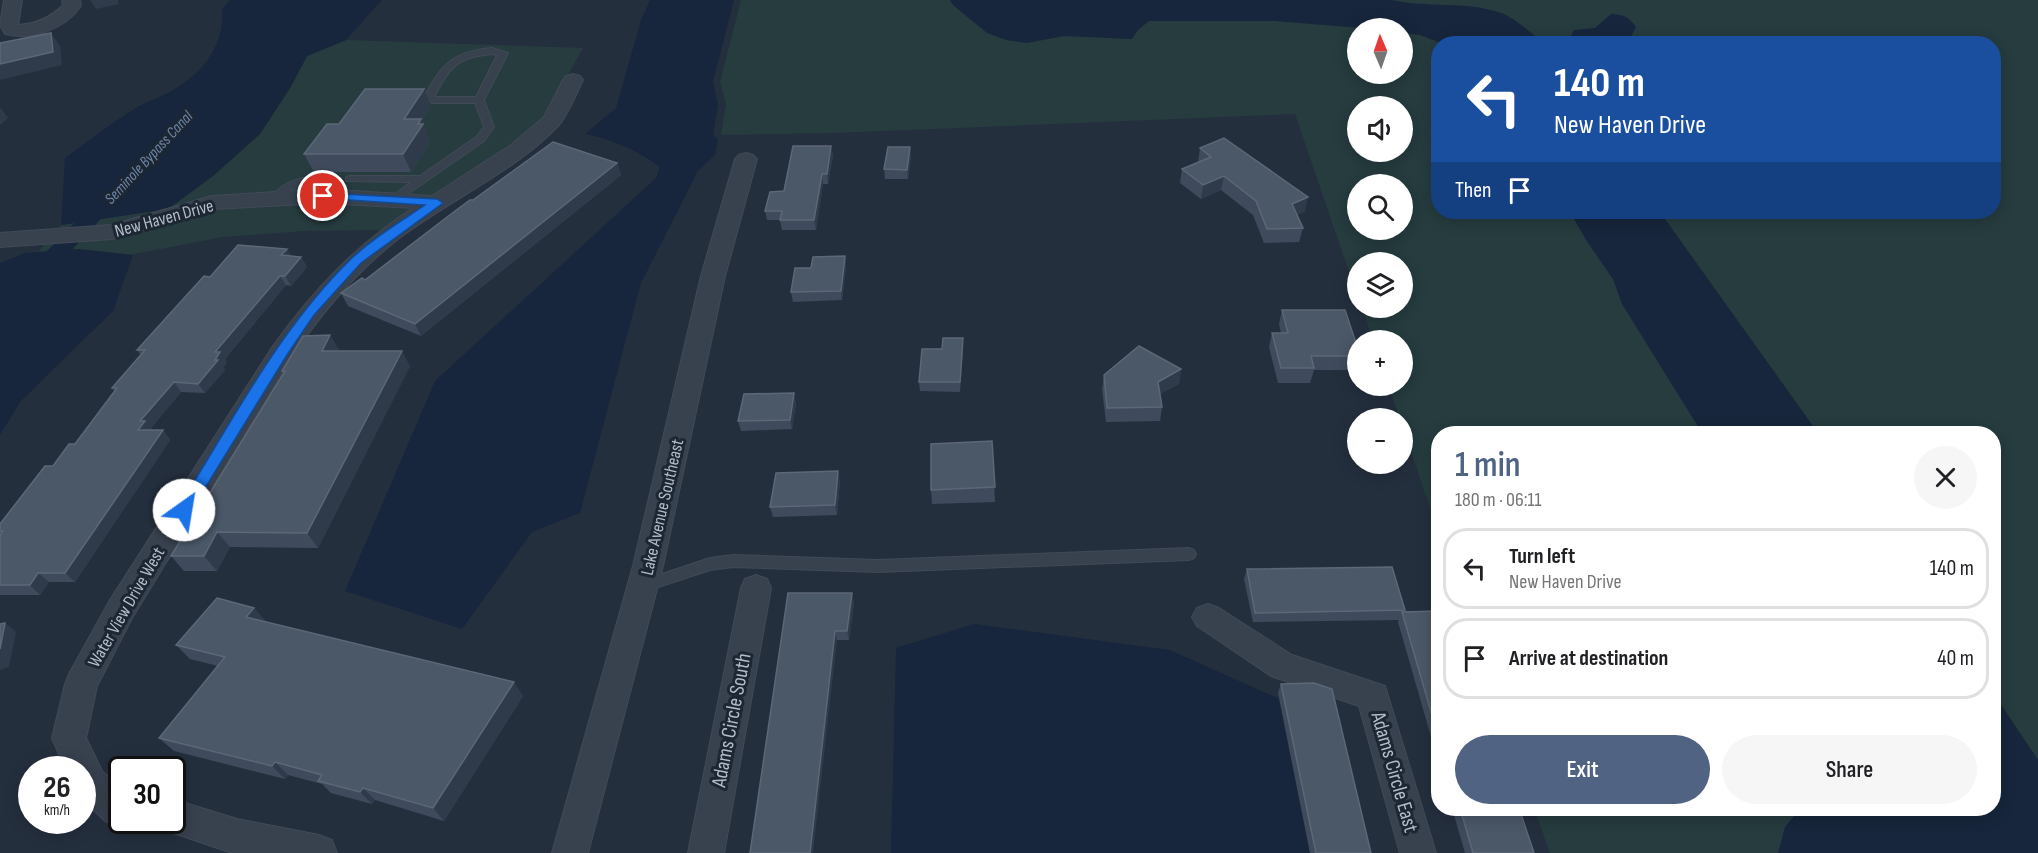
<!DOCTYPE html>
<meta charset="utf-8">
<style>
body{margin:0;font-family:"Sofia Sans Condensed",sans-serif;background:#f6f6f6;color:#202124;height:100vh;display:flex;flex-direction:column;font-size:22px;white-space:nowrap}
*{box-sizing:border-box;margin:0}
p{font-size:20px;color:#757577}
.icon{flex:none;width:33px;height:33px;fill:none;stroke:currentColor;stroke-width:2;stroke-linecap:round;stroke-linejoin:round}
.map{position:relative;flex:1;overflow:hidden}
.details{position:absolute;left:1431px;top:426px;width:570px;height:390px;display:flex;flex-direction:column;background:#fff;border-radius:24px;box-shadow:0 3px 15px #0003}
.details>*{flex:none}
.hud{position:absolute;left:1431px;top:36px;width:570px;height:183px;border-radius:24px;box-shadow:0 3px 15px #0003;background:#1a4fa0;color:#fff;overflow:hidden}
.needle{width:39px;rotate:358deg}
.fabs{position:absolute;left:1347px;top:18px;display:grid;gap:12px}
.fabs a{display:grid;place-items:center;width:66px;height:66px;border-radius:50%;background:#fff;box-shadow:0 3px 15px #0003;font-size:30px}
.speed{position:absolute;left:18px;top:756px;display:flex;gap:12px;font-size:30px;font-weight:700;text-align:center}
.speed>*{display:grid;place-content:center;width:78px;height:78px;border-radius:50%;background:#fff;box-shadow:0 3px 15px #0003;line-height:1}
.speed small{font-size:15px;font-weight:400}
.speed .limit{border:3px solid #111;border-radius:9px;background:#fff;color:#111}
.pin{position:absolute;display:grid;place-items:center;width:51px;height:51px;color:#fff;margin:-26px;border:3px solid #fff;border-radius:50%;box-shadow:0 2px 6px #0007}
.me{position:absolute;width:66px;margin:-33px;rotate:32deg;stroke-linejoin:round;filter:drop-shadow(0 0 4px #0008)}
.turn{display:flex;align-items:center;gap:21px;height:126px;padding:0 24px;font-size:27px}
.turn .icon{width:78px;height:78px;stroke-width:2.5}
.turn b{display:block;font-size:42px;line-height:51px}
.then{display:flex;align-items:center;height:57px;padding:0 24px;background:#0003;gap:12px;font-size:22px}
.round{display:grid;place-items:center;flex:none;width:63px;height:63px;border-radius:32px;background:#f6f6f6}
.head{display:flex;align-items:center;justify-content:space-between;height:102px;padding:0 24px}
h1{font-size:36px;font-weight:600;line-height:45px;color:#506383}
.action{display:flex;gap:12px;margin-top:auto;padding:12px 24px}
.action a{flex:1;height:69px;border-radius:36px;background:#506383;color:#fff;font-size:24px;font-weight:600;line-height:69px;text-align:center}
.action a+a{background:#f6f6f6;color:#202124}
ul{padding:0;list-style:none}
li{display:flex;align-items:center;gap:18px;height:81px;margin:0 12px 9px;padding:0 12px;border:3px solid #e0e0e0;border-radius:24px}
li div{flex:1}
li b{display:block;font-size:22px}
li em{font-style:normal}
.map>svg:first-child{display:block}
</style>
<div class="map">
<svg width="2038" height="853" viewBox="0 0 2038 853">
<rect width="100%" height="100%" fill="#242f3e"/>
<g fill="#263c3f" fill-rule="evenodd">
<path d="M741,0H2038V853H1550L1534,809L1994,808V434H1438V532L1403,427L1402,418H1400L1388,386H1402V340H1373L1362,308H1402V262H1358L1357,295L1295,114L833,133L721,135L726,104L720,82ZM1358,28H1402V74H1358ZM1438,44H1994V212H1438ZM1358,106H1402V152H1358ZM1358,184H1402V230H1358Z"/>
<polygon points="346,40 583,48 543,119 511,146 436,196 329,189 258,193 212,197 115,226 58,228 61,225 168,209 213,176 260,134 290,88 307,56"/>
<polygon points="319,203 416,209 385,230 304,231 223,237 129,255 79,249 38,252 46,242 108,240 210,210"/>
</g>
<g fill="#17263c">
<path d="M230,0H382L346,40L307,56L290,88L260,134L213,176L168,209L61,225L65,158C86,143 106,127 128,113C142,103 159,98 173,90C203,73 225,45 222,9Z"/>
<path d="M650,0H734L713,82L718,105L713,135L718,139L715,155L698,171L641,283L580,513L532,532L462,629L345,591L435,381L656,178L660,167C639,151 611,139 585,134L616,108L641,20Z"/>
<path d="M950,0H1391C1427,8 1464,1 1498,12C1515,17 1530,33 1544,43H1441L1420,35L1403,33L1402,28H1361L1274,21H1149L1138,30L1132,39L1064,36L1027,43L1006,40L987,33L953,5Z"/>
<path d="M1611,14C1623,14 1629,17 1636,27L1628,43H1572L1569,40L1574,30L1595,28Z"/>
<polygon points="1570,212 1660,212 1818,433 1702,433 1622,304 1613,279 1588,243"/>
<polygon points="79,249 133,255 113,311 21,401 0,435 0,263 25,253"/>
<polygon points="974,624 1170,650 1284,701 1310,853 891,853 896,648"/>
<polygon points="1994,694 2038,760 2038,853 1778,853 1785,827 1800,809 1994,808"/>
</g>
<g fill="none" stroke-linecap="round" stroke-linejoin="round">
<polygon fill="#17263c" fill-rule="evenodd" points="112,189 119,191 122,195 119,199 8,319 0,322 0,300 105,191"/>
<defs>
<g id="lane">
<path d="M492,48L508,53L484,100L494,127L484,141L396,202H388L387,200L411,182L346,181V177L350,176H420L476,137L484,127L475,103H432L424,97C443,63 452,52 492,48ZM492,54L497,55L476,97H434C450,67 457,57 492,54Z"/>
<path d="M331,176L335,177V181C309,187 299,179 278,201H270L269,199C285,178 306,176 331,176Z"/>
<polygon points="1189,548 1194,550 1196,554 1194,558 1189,560 878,572 733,567 710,570 643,592 638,590 635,586 638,582 710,558 733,555 878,560"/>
</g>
<g id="street">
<path d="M4,0H22L18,25C36,24 50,18 63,5L62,0H80L81,6C65,29 31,41 5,34L0,25Z"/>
<path d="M573,74L580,76L583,80C576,94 569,113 559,125C518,169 450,200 402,236C357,270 322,312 291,358L132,618L97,686L86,738L102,771L122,789V820H135L122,826L105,821L82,799V770H66L52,738L65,684L69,674L110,600L273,346C314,289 355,246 413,208L323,203L214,209L112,239L0,247V233L111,225L212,196L323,189L432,196L511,145L544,117L563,80L566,76Z"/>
<polygon points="746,153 753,155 757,159 725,276 663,566 588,853 552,853 633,566 701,276 735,159 739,155"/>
<polygon points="756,575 767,579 771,588 724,853 688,853 741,588 745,579"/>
<polygon points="1208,604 1219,608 1292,655 1385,686 1436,853 1400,853 1359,706 1271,676 1197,626 1192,617 1197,608"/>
<polygon points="172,799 237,819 319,835 332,840 337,853 232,853 159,828 156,820 172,820"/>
</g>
</defs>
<use href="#lane" stroke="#414a57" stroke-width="2"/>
<use href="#street" stroke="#414a57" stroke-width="2"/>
<use href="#lane" fill="#38414e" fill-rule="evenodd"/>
<use href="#street" fill="#38414e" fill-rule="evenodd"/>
</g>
<g fill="#3f4b5c">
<polygon points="431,107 422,121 430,142 411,172 314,172 304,154 339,124"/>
<polygon points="1200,148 1305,211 1297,215 1303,228 1299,242 1264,243 1253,215 1221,190 1201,199 1180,183 1182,169 1198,162"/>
<polygon points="833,155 828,184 823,184 816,230 782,230 780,220 767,220 765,211 784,191"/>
<polygon points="911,156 908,179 885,179 884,169"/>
<polygon points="617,163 621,175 421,336 348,306 341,293 365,280 473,200"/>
<polygon points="292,256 301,257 307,267 291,286 286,285 225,359 227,362 223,368 225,370 205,393 181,392 151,428 152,430 163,430 170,440 75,582 49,582 40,595 0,595 0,524 53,466 75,444 115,392 112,388 141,355 137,350 210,277"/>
<polygon points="845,256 846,266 842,300 793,302 791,292 811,268"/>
<polygon points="1282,310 1358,349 1358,363 1355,370 1314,370 1310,383 1278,383 1269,347 1272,333 1281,333 1279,324"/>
<polygon points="963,338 963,348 960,392 920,391 919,382 942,349"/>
<polygon points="340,351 410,366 318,548 230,547 217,571 184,571 171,556 283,374 282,371"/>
<polygon points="1181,369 1179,384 1160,394 1162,407 1160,421 1106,422 1102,389 1104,375"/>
<polygon points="796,403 792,429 741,431 738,421"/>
<polygon points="992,441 995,502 932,504 931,490"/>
<polygon points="840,481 837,515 773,517 770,507"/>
<polygon points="1247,569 1405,610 1404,612 1438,611 1438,761 1398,622 1399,620 1253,622 1244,579"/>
<polygon points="788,593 854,603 849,640 837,640"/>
<polygon points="254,608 266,622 523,696 444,821 375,800 372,804 331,793 322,784 288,775 285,779 174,751 159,738 218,666 190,659 176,645"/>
<polygon points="1281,684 1371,853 1310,853 1278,693"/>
<polygon points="1452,808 1519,808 1534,853 1465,853"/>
</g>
<g fill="#2f3b4b">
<polygon points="90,0 118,0 119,4 96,9"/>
<polygon points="51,33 60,46 62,65 0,80 0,64"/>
<polygon points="424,89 431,107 422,121 430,142 411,172 403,154 404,119"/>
<polygon points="0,107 8,118 0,125"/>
<polygon points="831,146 833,155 828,184 827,174"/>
<polygon points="910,147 911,156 908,179 907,170"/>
<polygon points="617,163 621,175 421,336 415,324"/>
<polygon points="822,174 823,184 816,230 814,220"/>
<polygon points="1224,176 1221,190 1201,199 1203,185"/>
<polygon points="1308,197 1305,211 1289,219 1292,204"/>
<polygon points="287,249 293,258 281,255"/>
<polygon points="845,256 846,266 842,300 841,291"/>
<polygon points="301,257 307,267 291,286 285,276"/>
<polygon points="280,276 286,285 225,359 227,362 223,368 225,370 205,393 198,384 215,360 215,352"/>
<polygon points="330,335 340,351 322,351"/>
<polygon points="963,338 963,348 960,392 960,382"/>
<polygon points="402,351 410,366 318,548 307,533"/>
<polygon points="1181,369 1179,384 1156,396 1158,382"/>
<polygon points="174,382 181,392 151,428 153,431 138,430 140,421"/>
<polygon points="794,393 796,403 792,429 790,420"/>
<polygon points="163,430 170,440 75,582 65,573"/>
<polygon points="838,471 840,481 837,515 835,505"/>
<polygon points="217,532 230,547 217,571 204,556"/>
<polygon points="38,573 49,582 40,595 30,585"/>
<polygon points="852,593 854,603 849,640 847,631"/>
<polygon points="254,608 267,622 258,632 246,617"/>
<polygon points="5,623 16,632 9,667 0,670 0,649"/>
<polygon points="835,631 837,640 813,853 810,853"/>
<polygon points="514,682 523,696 444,821 433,808"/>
<polygon points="275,762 288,775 285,779 272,766"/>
<polygon points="363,788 375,800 372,804 360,792"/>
</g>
<g fill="#4b5868" stroke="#5c6777" stroke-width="1.5">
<polygon points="51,33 53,52 0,64 0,43"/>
<polygon points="365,89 424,89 404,119 421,119 418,124 423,124 403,154 304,154 327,124 339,124"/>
<polygon points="1224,138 1308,197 1292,204 1303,228 1267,229 1256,201 1224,176 1203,185 1182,169 1211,157 1200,148"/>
<polygon points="553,142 617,163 415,324 341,293 362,278 365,280 455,211 470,200 473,200"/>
<polygon points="793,146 831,146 827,174 822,174 814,220 780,220 782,211 765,211 770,192 784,191"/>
<polygon points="888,147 910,147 907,170 884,169"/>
<polygon points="238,245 287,249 281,255 301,257 285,276 280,276 215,352 220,352 215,360 218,360 198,384 174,382 140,421 145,421 138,430 163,430 65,573 38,573 30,585 0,585 0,535 3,531 0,531 0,524 45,466 53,466 69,444 75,444 117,388 112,388 145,350 137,350 204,276 210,277"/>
<polygon points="845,256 841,291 791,292 795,268 811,268 813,257"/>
<polygon points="1282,310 1345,310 1358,349 1358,356 1311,356 1314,368 1281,368 1272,333 1288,333"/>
<polygon points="330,335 322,351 402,351 307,533 217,532 204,556 171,556 285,371 282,371 303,336"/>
<polygon points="943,338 963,338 960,382 919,382 922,349 942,349"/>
<polygon points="1139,346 1181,369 1158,382 1162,407 1107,408 1104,375"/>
<polygon points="794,393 790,420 738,421 744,394"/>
<polygon points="992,441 995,487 931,490 931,444"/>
<polygon points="838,471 835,505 770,507 776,473"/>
<polygon points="1392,567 1405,610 1255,613 1247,569"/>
<polygon points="788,593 852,593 847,631 835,631 810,853 750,853"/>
<polygon points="217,598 254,608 246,617 514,682 433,808 363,788 360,792 318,781 322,775 275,762 272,766 159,738 225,657 176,645"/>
<polygon points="1438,611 1438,736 1402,612"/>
<polygon points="5,623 0,649 0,624"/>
<polygon points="1314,683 1332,689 1371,853 1316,853 1281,684"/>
<polygon points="1460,808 1519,808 1534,853 1473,853"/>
</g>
<path fill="#1a73e8" stroke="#114b97" stroke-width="1.5" d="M323,193L437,199L443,203L361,263L314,315L287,355L189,514H179L176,510L179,506C232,422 279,329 351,259C373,238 400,222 425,205L319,198L318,196Z"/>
<g text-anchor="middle" stroke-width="6" stroke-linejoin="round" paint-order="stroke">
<g font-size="16" font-style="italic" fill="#6d86a8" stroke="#1d2633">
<text transform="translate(148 157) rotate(-47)" y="6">Seminole Bypass Canal</text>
</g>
<g font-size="18" fill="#b4bcc9" stroke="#1d2633">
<text transform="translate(164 218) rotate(-15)" y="6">New Haven Drive</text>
<text transform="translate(662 507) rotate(-77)" y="6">Lake Avenue Southeast</text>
<text transform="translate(126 607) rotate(-60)" y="6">Water View Drive West</text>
</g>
<g font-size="21" fill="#b4bcc9" stroke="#1d2633">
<text transform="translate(731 720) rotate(-79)" y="7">Adams Circle South</text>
<text transform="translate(1395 772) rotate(74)" y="7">Adams Circle East</text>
</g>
</g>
</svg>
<div class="fabs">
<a><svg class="needle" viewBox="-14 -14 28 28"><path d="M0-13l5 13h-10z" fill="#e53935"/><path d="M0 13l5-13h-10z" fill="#757577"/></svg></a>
<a><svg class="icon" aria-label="sound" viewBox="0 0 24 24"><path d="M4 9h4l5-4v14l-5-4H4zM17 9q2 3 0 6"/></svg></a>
<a><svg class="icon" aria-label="search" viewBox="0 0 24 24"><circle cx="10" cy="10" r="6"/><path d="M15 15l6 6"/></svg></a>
<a><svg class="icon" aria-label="layers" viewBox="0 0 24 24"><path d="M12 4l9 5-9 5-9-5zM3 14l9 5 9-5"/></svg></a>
<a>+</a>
<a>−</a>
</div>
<div class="speed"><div>26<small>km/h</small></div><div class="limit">30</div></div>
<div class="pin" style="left:323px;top:196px;background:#d93025"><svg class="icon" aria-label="arrive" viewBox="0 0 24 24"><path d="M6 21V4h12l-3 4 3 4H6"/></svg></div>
<svg class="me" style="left:184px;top:510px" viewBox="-20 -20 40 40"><circle r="19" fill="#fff"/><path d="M0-13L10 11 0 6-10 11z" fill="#1a73e8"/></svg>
<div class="hud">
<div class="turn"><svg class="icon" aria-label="left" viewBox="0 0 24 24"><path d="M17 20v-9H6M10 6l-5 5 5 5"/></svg><div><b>140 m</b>New Haven Drive</div></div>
<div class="then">Then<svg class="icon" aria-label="arrive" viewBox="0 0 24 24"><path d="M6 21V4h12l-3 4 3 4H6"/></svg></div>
</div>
<section class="details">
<div class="head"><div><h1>1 min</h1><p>180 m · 06:11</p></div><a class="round"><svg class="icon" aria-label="close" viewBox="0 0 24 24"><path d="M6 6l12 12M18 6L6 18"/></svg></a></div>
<ul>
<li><svg class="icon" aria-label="left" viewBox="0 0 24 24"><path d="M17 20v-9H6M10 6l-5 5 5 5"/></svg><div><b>Turn left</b><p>New Haven Drive</p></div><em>140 m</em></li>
<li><svg class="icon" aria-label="arrive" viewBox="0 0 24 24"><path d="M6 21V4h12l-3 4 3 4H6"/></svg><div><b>Arrive at destination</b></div><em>40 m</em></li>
</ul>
<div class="action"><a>Exit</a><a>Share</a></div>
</section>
</div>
